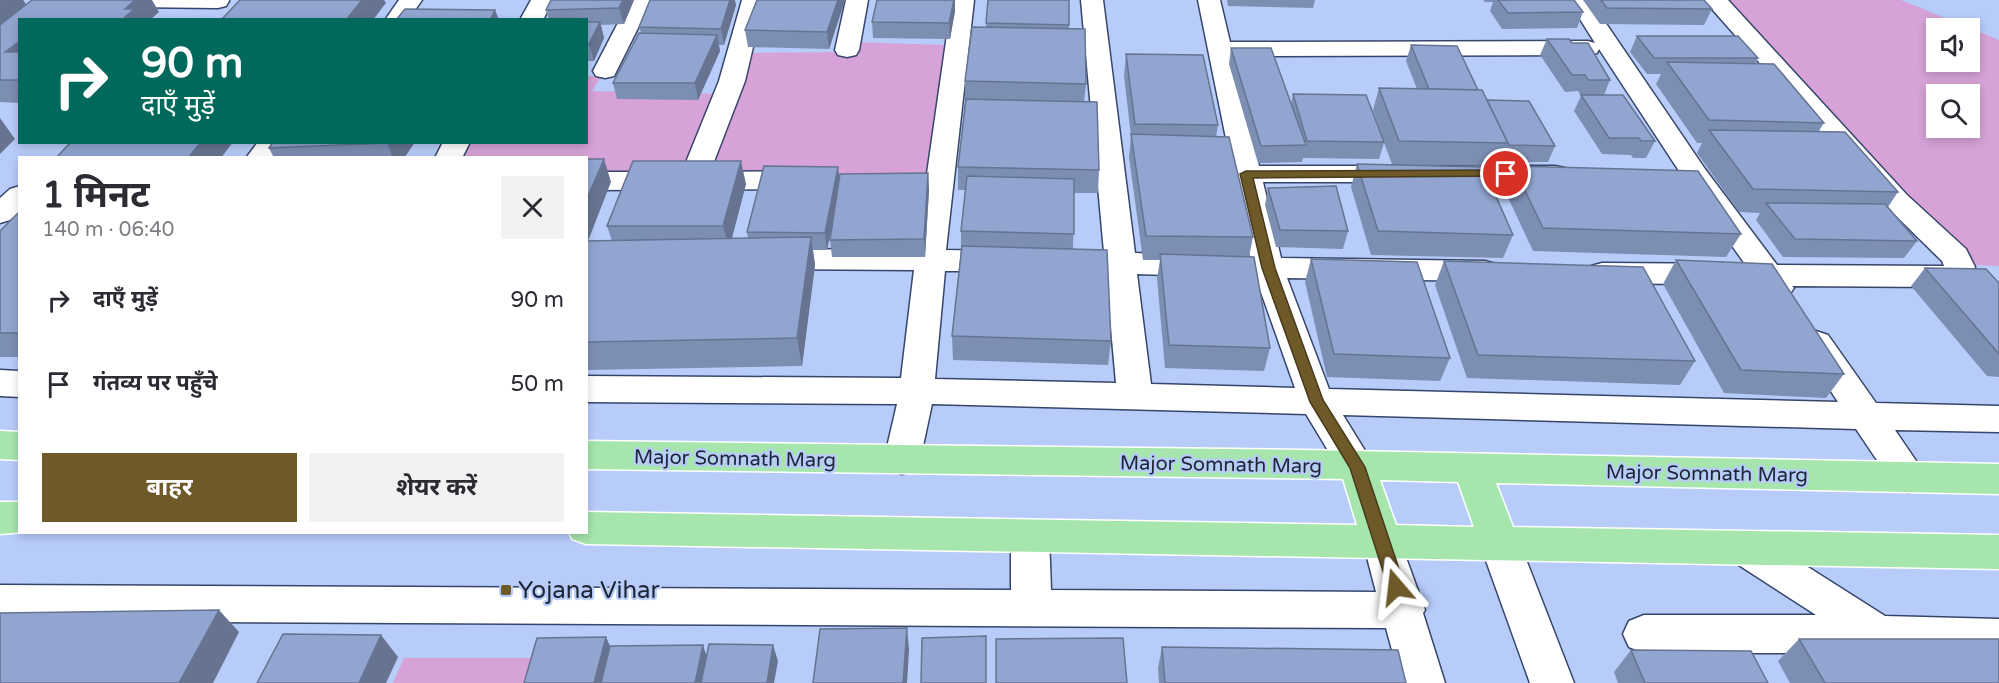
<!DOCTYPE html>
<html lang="hi">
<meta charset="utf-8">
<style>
body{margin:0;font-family:"Varela Round","Noto Sans Devanagari",sans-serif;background:#f2f2f3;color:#2b2b33;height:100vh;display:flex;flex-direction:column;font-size:22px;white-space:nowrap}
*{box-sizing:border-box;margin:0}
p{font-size:20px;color:#7c7c81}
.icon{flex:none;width:33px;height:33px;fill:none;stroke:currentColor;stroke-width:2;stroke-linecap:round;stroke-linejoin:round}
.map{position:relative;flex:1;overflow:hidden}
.drawer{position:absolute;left:18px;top:156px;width:570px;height:378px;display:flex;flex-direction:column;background:#fff;border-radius:0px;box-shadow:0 3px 9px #0003}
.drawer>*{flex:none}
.hud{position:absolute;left:18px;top:18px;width:570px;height:126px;border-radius:0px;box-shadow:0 3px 9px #0003;background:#00695c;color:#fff;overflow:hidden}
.controls{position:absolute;left:1926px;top:18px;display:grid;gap:12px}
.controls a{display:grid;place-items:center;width:54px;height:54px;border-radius:0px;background:#fff;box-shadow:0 3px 9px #0003;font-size:30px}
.pin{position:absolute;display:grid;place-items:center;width:51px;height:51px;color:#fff;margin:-26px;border:3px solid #fff;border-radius:50%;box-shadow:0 2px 6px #0007}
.me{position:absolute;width:66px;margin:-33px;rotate:343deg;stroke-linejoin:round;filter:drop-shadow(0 0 4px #0008)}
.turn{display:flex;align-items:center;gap:21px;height:126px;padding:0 24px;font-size:27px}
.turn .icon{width:78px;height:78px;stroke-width:2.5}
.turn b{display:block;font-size:42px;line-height:51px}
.round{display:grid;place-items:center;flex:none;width:63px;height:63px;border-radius:0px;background:#f2f2f3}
.overview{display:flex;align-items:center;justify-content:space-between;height:102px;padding:0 24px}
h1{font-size:36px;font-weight:700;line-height:45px}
.primary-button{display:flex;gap:12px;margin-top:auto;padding:12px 24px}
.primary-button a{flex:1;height:69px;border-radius:0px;background:#6e5928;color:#fff;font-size:24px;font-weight:700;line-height:69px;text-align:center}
.primary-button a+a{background:#f2f2f3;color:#2b2b33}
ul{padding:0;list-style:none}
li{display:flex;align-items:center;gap:18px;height:84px;padding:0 24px}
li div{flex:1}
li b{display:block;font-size:22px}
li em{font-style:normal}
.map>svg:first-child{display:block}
</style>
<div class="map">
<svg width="1999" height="683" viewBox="0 0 1999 683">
<rect width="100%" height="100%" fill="#b8ccfa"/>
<g fill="#d6a2d7" fill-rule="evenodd">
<path d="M1720,0H1901L1999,40V266L1953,264ZM1936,28H1970V62H1936ZM1936,94H1970V128H1936Z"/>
<polygon points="851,42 946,45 925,178 587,176 586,158 433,158 442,143 586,142 587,76 602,76 592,91 723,94 743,53 850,52"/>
<polygon points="404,658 533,658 525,683 393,683"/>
</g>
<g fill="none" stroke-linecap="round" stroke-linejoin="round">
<defs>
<g id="minor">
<polygon points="118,0 229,0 229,1 226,6 218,8 129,7 121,5"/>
<polygon points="399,0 422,0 408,20 385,20"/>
<polygon points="531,0 553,0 543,20 520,20"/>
<polygon points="630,0 652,0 614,76 605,78 596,76 593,71"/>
<polygon points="742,0 764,0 745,81 710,172 804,171 814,174 818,180 814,186 804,189 586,190 586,172 682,172 719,81"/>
<polygon points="846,0 868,0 859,50 856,55 847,57 838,55 835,50"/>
<path d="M952,0H974L946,250L1005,251L1016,254L1020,261L1016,268L1005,271H945L935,379L1116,383L1106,273L1062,271L1051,268L1047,261L1051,254L1062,251L1104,252L1081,0H1103L1135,253L1250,257L1198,0H1220L1230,42L1588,41L1595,43L1568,0H1590L1705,169L1777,265L1944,266L1942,261L1887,207L1704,0H1728L1907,195L1966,249L1975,267L1968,281L1941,287L1792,286L1794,288L1789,295C1775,300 1768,297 1760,285L1602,283L1591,280L1587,273L1591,266L1602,263L1745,264L1681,174L1599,49L1597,53L1588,55L1234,56L1259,166H1555L1565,168L1569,174L1565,180L1555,182H1263L1281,258L1485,261L1496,264L1500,271L1496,278L1485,281L1287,278L1329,389L1838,402L1799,343L1804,335L1816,331L1828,335L1876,403L1999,406V432L1895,430L1927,477L1921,487L1908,492L1895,487L1856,429L1343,415L1375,467L1370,477L1357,481L1344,477L1306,414L932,404L920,460L915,470L902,474L889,470L884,460L897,404L586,402V376L901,378L914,270L771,269L760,266L756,259L760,252L771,249L916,250ZM1137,274L1256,278L1295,388L1151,384Z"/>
<polygon points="258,142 287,142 275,158 246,158"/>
<polygon points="443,142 470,142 462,158 435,158"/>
<polygon points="20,186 20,212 10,220 0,223 0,198 10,189"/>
<polygon points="0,370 20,371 20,397 0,396"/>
<polygon points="1030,520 1044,525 1049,536 1051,590 1376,592 1363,542 1368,530 1382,526 1396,530 1425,610 1423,613 1445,683 1401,683 1386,628 0,621 0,585 1011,590 1011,536 1016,525"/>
<polygon points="1500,528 1514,532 1520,544 1574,683 1530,683 1480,544 1486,532"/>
<polygon points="1745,532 1759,536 1885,616 1999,619 1999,657 1879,653 1644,653 1629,647 1623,634 1629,621 1644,615 1816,615 1731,560 1725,548 1731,536"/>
</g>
<g id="major">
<polygon points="0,431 20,432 20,460 0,459"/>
<path d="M586,441L1304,450L1999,464V494L1496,483L1513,527L1999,535V569L586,544L572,539L569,532H586V512L1357,525L1343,479L586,469ZM1380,480L1458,482L1474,527L1396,525Z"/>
<polygon points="0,502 20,502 20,532 24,532 0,534"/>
</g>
</defs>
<use href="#minor" stroke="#36466b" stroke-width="3"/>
<use href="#major" stroke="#fff" stroke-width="3"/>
<use href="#minor" fill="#fff" fill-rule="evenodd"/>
<use href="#major" fill="#a6e6ac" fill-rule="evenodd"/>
</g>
<g fill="#7d8eb3">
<polygon points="0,0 23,0 26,5 159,12 20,20 20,103 0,102"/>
<polygon points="634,0 624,24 601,25 604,38 594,61 586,61 586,20 549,20 546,10"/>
<polygon points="845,0 829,49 748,47 745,30"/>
<polygon points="877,0 955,0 955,11 950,39 873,38 872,22"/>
<polygon points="1069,0 1069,29 1086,84 1084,102 1099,170 1098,193 1074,193 1073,249 1111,341 1108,365 953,360 952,336 961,248 961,231 965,190 958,190 958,167 965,102 965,81 986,27 986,23"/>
<polygon points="1227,0 1315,0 1313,8 1228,6"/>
<polygon points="1483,0 1574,0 1583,12 1577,28 1502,29 1490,11 1493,2 1485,2"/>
<polygon points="1583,0 1704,0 1712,9 1704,25 1600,24"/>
<polygon points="736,5 724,45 719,45 720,51 698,100 617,99 613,83 641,33 639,27"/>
<polygon points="1637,36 1758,58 1755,64 1824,123 1818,132 1898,192 1888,207 1917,241 1904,258 1783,257 1756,220 1760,213 1739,212 1697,153 1702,143 1697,143 1656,84 1661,74 1647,74 1630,52"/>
<polygon points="1547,39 1572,43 1610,80 1604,95 1655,141 1646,158 1633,158 1631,155 1602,154 1574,111 1581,96 1578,91 1565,92 1540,55"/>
<polygon points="1411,45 1478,90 1487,100 1555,146 1548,162 1502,162 1501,160 1499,166 1392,164 1384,143 1379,159 1303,158 1302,162 1258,163 1229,64 1231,48 1291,104 1293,94 1381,133 1373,110 1379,88 1417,89 1406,61"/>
<polygon points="1126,54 1218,125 1216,137 1253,237 1249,257 1270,348 1264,371 1165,368 1157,278 1160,260 1143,260 1129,157 1131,136 1124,76"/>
<polygon points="415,142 404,158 274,158 269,148"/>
<polygon points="1357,164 1513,235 1503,258 1371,255 1351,187"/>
<polygon points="1513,166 1741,234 1726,257 1533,251 1504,189"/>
<polygon points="928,173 929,190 925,257 832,257 830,240 832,226 827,250 813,250 815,265 802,366 586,370 586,241 612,241 607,226 746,184 732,238 748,238 747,232 839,179"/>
<polygon points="1268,188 1348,231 1343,249 1276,247 1265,205"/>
<polygon points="20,211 20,357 0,357 0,231"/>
<polygon points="1311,259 1450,358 1440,381 1327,377 1305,282"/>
<polygon points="1676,260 1844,374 1826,398 1724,393 1663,284"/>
<polygon points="1444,261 1695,361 1680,385 1467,378 1435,285"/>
<polygon points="1925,268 1999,283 1999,377 1987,376 1911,286"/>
<polygon points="1799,639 1999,683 1790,683 1778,661"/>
<polygon points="1162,647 1406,683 1159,683 1158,668"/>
<polygon points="1631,650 1768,683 1618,683 1614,672"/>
</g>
<g fill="#667492">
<polygon points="1,0 23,0 30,10 0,34 0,1"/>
<polygon points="135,0 152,0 159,12 150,20 122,20 125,9"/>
<polygon points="362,0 384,0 386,3 373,20 346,20"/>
<polygon points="623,0 634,0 624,24 619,8"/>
<polygon points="730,0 735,0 736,5 724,45 721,29"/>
<polygon points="838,0 845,0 829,49 827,32"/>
<polygon points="954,0 955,0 955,11 950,39 949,23"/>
<polygon points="495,10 499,20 490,20"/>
<polygon points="600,22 604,38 594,61 589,44"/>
<polygon points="717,35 720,51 698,100 695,83"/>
<polygon points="19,41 20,42 20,73 5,52"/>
<polygon points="0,118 15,139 0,154"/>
<polygon points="201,142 233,142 221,158 188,158"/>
<polygon points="387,142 415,142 404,158 393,158 387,143"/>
<polygon points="604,159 611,182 588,241 586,238 586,201"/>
<polygon points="741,161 746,184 729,249 723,226"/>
<polygon points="838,167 840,184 827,250 825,233"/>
<polygon points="928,173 929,190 925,257 924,239"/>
<polygon points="811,237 815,265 802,366 797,338"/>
<polygon points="219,610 239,632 213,683 179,683"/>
<polygon points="907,628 909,650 907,683 903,683"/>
<polygon points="381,635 398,657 386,683 359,683"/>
<polygon points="606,637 613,653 606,683 594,683"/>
<polygon points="703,645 708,661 704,683 695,683"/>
<polygon points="773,645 778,661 774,683 767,683"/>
</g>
<g fill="#91a5d0" stroke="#667492" stroke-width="1.5">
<polygon points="32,0 135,0 125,9 134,9 122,20 20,20 20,41 5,52 20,52 20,80 0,80 0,25"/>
<polygon points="240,0 362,0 346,20 221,20"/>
<polygon points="551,0 623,0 619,8 546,10"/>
<polygon points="650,0 730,0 721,29 639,27"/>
<polygon points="757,0 838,0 827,32 745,30"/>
<polygon points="877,0 954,0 949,23 872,22"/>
<polygon points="988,0 1069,0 1069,25 986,23"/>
<polygon points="1498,0 1574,0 1583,12 1508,13"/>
<polygon points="1601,0 1704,0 1712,9 1607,8"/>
<polygon points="405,9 495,10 490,20 396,20"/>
<polygon points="586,22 600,22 589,44 586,44"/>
<polygon points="972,27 1085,29 1086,84 965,81"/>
<polygon points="639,33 717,35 695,83 613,83"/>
<polygon points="1637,36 1738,36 1758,58 1654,58"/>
<polygon points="1547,39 1569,39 1572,43 1588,43 1610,80 1588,80 1585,75 1572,75"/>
<polygon points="1411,45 1457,46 1478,90 1429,89"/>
<polygon points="1231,48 1271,48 1306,145 1261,146"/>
<polygon points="1126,54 1203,55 1218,125 1135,124"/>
<polygon points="1667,62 1774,64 1824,123 1709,120"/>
<polygon points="1379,88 1482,90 1508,143 1399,141"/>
<polygon points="1293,94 1366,95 1384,142 1307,141"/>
<polygon points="1581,95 1623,95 1655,141 1641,141 1639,138 1609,138"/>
<polygon points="966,99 1097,102 1099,170 958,167"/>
<polygon points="1487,100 1529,101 1555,146 1509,145"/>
<polygon points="1709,130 1845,132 1898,192 1753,189"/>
<polygon points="1131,134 1229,137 1253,237 1146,236"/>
<polygon points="71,142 201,142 188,158 56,158"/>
<polygon points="273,142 387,142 387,143 269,148"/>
<polygon points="586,159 604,159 586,201"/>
<polygon points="633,161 741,161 723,226 607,226"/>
<polygon points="1357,164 1483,167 1513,235 1378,231"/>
<polygon points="764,166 838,167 825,233 747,232"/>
<polygon points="1513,166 1698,171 1741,234 1543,228"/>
<polygon points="928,173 924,239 830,240 840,174"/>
<polygon points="967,176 1074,179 1074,234 961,231"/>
<polygon points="1336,186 1348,231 1280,230 1268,188"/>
<polygon points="1766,203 1885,204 1917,241 1795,239"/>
<polygon points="20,211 20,333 0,333 0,231"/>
<polygon points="811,237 797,338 586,342 586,241"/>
<polygon points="962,246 1107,250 1111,341 952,336"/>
<polygon points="1160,254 1254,257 1270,348 1169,345"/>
<polygon points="1311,259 1417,262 1450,358 1334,354"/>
<polygon points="1676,260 1772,264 1844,374 1741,370"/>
<polygon points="1444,261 1643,267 1695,361 1478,355"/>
<polygon points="1925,268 1986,269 1999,283 1999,354"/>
<polygon points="219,610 179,683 0,683 0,613"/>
<polygon points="907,628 903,683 813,683 820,629"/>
<polygon points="283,634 381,635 359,683 257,683"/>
<polygon points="986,636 986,683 921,683 922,638"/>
<polygon points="606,637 594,683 524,683 537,638"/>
<polygon points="1123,638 1127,683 996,683 996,639"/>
<polygon points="1799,639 1999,639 1999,683 1825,683"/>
<polygon points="709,644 773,645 767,683 701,683"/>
<polygon points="703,645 695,683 601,683 610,646"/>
<polygon points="1162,647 1398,650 1406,683 1165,683"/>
<polygon points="1631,650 1751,651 1768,683 1645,683"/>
</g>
<polygon fill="#6e5928" stroke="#483a1a" stroke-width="1.5" points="1506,170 1510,171 1510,176 1253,178 1275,268 1323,400 1365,467 1405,587 1402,592 1396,594 1391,592 1388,587 1350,468 1310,402 1294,357 1262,268 1240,174 1246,171"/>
<rect fill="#6e5928" stroke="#b8ccfa" stroke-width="2" x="500" y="584" width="12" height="12" rx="3"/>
<g text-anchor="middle" stroke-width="4.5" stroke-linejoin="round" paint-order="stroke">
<g font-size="20" fill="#1d2536" stroke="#b8ccfa">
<text transform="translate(735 458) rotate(1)" y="7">Major Somnath Marg</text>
<text transform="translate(1221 464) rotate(1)" y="7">Major Somnath Marg</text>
<text transform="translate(1707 473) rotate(1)" y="7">Major Somnath Marg</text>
</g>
<g font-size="24" fill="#1d2536" stroke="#b8ccfa" text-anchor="start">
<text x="518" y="598">Yojana Vihar</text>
</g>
</g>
</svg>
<div class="controls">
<a><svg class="icon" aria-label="sound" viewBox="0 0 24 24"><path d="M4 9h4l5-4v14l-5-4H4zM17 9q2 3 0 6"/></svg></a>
<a><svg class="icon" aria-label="search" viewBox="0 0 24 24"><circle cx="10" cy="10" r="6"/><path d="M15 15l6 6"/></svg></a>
</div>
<div class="pin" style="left:1506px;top:174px;background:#d93025"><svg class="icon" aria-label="arrive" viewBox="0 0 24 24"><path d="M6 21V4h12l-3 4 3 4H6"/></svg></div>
<svg class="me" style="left:1396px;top:587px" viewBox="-20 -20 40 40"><path d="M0-17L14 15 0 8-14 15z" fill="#6e5928" stroke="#fff" stroke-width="4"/></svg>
<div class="hud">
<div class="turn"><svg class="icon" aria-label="right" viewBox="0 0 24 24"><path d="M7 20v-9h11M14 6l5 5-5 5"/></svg><div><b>90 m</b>दाएँ मुड़ें</div></div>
</div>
<section class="drawer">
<div class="overview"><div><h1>1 मिनट</h1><p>140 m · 06:40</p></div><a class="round"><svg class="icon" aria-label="close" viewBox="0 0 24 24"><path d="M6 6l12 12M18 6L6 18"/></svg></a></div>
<ul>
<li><svg class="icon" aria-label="right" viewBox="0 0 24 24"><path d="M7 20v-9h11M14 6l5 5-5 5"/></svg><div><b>दाएँ मुड़ें</b></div><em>90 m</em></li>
<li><svg class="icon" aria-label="arrive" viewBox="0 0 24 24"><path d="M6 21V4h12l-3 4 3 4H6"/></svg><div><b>गंतव्य पर पहुँचे</b></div><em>50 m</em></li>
</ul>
<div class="primary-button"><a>बाहर</a><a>शेयर करें</a></div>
</section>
</div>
